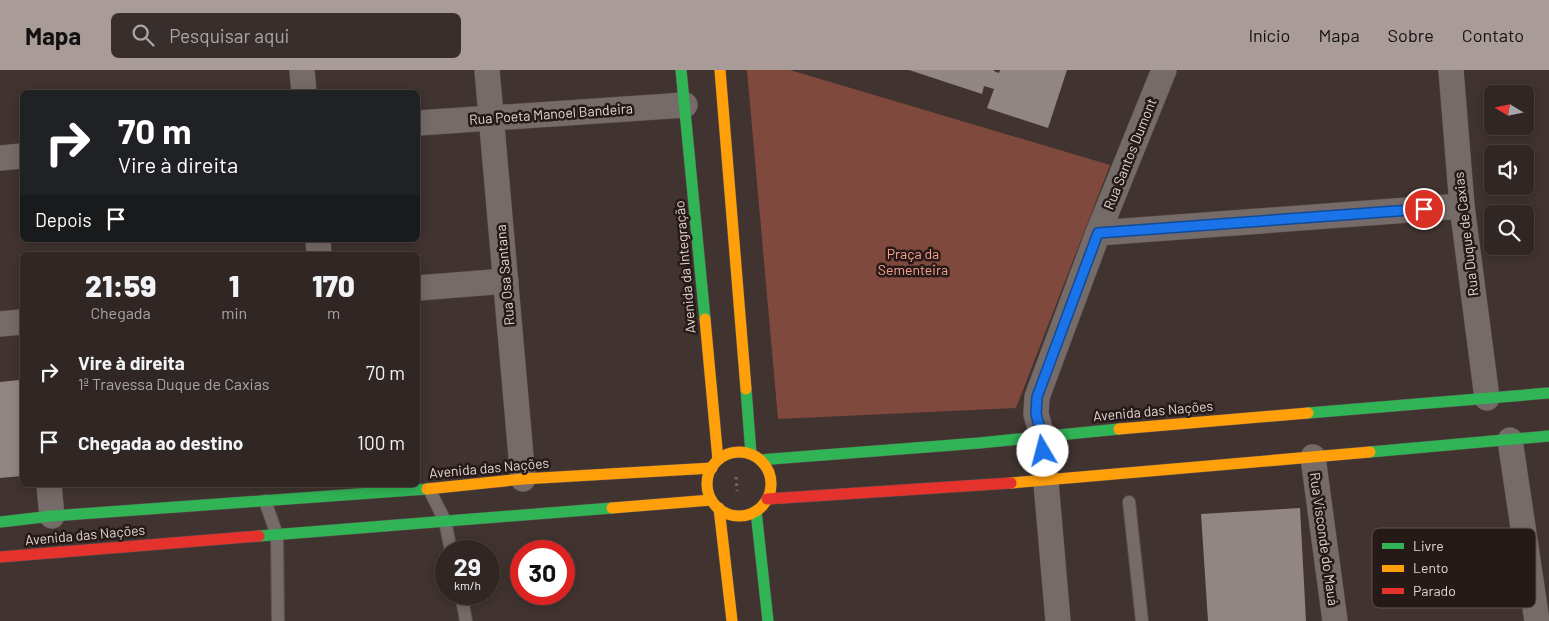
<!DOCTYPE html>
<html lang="pt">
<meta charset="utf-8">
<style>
body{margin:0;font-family:Barlow,sans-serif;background:#382e2c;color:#f1f3f6;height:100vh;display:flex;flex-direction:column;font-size:19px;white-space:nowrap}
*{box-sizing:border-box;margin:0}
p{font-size:16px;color:#a8a5a6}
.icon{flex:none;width:28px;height:28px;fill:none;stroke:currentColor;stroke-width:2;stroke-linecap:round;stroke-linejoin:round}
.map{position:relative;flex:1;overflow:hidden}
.panel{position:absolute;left:20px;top:182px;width:400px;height:235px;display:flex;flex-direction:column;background:#302624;border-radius:8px;box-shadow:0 2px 12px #0003,0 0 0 1px #4b4341}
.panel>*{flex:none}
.top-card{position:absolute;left:20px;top:20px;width:400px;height:152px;border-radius:8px;box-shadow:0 2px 12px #0003,0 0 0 1px #4b4341;background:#202124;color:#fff;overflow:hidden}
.needle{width:32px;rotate:280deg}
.controls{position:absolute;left:1484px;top:15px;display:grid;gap:10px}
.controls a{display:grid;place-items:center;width:50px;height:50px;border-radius:8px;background:#302624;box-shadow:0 2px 12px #0003,0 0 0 1px #4b4341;font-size:25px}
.speed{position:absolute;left:435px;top:470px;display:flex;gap:10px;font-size:25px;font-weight:700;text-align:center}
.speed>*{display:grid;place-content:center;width:65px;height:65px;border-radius:50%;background:#302624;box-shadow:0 2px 12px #0003,0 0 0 1px #4b4341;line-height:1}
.speed small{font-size:12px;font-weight:400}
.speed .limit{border:8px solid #d22;background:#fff;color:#111}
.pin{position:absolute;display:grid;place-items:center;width:42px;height:42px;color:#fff;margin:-21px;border:2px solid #fff;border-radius:50%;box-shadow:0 1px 5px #0007}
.me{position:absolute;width:55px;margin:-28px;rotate:352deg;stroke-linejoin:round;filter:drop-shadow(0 0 4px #0008)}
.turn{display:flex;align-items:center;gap:18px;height:105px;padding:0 15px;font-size:22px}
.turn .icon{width:65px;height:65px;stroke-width:2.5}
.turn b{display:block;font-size:35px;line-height:42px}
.then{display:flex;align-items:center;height:48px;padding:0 15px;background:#0003;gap:10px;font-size:19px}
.eta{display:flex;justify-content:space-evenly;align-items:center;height:85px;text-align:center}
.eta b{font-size:30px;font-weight:800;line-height:35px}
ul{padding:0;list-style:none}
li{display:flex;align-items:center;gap:15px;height:70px;padding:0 15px}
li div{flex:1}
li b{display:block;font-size:19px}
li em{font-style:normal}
header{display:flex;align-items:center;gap:30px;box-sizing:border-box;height:70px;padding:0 25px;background:#a99b97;color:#111}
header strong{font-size:24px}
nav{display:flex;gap:28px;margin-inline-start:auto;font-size:18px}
.search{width:350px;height:45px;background:#382e2c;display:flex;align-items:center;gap:12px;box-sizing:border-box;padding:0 18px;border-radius:8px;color:#a8a5a6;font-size:19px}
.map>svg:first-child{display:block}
</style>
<header>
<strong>Mapa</strong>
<div class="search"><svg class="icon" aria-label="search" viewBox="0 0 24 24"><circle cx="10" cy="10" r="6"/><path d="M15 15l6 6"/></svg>Pesquisar aqui</div>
<nav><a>Início</a><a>Mapa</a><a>Sobre</a><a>Contato</a></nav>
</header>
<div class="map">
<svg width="1549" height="551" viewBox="0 0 1549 551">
<rect width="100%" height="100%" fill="#403330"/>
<polygon fill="#80493d" points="747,0 790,0 1110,95 1016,338 778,349"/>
<g fill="#918684">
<polygon points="909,0 994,0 994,1 999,3 1000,0 1067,0 1048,58 987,38 994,19 984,16 982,24"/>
<polygon points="20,310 22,351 22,406 0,408 0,312"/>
<polygon points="1300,438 1306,551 1208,551 1201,444"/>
</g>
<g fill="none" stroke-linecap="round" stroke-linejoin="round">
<defs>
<g id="lane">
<polyline points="429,419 445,451 451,481"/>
<polyline points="265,431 277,465 278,551"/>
<polyline points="1129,432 1142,551"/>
<polyline points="461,524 466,551"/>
</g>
<g id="street">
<polyline points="302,0 304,22"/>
<polyline points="487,0 523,409"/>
<polyline points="1451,0 1462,136 1487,328"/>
<polyline points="418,53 685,35"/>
<polyline points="0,88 22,86"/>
<polyline points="1098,163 1462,136"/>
<polyline points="318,170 319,185"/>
<polyline points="418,218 506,211"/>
<polyline points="0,254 22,252"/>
<polyline points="1510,370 1537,551"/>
<polyline points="1313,387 1335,551"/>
<polyline points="49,415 52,446"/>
<polyline points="1058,551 1042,366 1036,344 1037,327 1098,163 1164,0"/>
</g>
<g id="fast">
<polyline points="681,0 705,249"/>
<polyline points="746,319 751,384"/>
<polyline points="1308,343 1549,323"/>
<polyline points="1370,382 1549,366"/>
<polyline points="760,390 979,373 1119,359"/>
<polyline points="756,441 768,551"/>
<polyline points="0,452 52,446 427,419"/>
<polyline points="259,466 612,438"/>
</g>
<g id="slow">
<polyline points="720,0 746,319"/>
<polyline points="705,249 718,390"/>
<polyline points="1119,359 1308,343"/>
<circle cx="739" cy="414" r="32"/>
<polyline points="1011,413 1370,382"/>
<polyline points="427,419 523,409 712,398"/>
<polyline points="612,438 711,430"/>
<polyline points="719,438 732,551"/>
</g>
<g id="jam">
<polyline points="767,429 1011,413"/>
<polyline points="0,487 259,466"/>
</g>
</defs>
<use href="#lane" stroke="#5b504d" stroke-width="14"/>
<use href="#street" stroke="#5b504d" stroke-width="26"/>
<use href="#fast" stroke="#5b504d" stroke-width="12"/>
<use href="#slow" stroke="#5b504d" stroke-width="12"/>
<use href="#jam" stroke="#5b504d" stroke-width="12"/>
<polyline stroke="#756c6a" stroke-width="3" stroke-dasharray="2.5 4" stroke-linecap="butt" points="736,407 737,421"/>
<use href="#lane" stroke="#756b69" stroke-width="12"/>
<use href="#street" stroke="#756b69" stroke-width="25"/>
<use href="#fast" stroke="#30b455" stroke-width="11"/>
<use href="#slow" stroke="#ff9f0a" stroke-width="11"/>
<use href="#jam" stroke="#e5322d" stroke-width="11"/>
</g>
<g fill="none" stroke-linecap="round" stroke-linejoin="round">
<defs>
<polyline id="route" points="1043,381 1042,366 1036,344 1037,327 1098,163 1424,139"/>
</defs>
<use href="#route" stroke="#114b97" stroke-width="12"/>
<use href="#route" stroke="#1a73e8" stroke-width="9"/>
</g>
<g text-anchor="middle" stroke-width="5" stroke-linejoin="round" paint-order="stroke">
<g font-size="14" fill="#e2d3cf" stroke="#251a18">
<text transform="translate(551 44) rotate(-4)" y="5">Rua Poeta Manoel Bandeira</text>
<text transform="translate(1130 84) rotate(-68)" y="5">Rua Santos Dumont</text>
<text transform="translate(1466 164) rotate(-97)" y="5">Rua Duque de Caxias</text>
<text transform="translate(685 197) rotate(-95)" y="5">Avenida da Integração</text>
<text transform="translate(505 205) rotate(-95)" y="5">Rua Osa Santana</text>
<text transform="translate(1153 341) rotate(-5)" y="5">Avenida das Nações</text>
<text transform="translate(489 398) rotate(-5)" y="5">Avenida das Nações</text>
<text transform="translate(85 465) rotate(-5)" y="5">Avenida das Nações</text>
<text transform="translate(1324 469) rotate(82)" y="5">Rua Visconde do Mauá</text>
</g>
<g font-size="14" fill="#fea28f" stroke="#251a18">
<text x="913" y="189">Praça da<tspan x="913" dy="16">Sementeira</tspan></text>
</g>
</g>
<rect x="1372" y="458" width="164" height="80" rx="8" fill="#251a18" stroke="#5e524f" stroke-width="1"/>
<rect x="1382" y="473" width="22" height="6" fill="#30b455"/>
<rect x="1382" y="495" width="22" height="7" fill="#ff9f0a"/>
<rect x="1382" y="518" width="22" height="6" fill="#e5322d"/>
<g font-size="14" fill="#e2d3cf">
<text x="1413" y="481">Livre</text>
<text x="1413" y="503">Lento</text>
<text x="1413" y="526">Parado</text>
</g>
</svg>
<div class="controls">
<a><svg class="needle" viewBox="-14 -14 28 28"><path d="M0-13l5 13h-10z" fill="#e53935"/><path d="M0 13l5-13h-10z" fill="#a8a5a6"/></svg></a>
<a><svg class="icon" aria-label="sound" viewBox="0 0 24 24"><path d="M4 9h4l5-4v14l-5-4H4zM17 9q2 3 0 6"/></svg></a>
<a><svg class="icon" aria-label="search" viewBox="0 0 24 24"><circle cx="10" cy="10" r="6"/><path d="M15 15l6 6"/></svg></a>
</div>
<div class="speed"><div>29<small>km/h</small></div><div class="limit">30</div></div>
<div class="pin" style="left:1424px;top:139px;background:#d93025"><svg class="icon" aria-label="arrive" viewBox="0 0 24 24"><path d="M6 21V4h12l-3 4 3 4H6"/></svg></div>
<svg class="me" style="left:1043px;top:381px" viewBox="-20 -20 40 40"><circle r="19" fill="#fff"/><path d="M0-13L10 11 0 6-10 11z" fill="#1a73e8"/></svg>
<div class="top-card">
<div class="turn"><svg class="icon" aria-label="right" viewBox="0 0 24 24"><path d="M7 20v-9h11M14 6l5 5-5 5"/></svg><div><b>70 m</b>Vire à direita</div></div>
<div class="then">Depois<svg class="icon" aria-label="arrive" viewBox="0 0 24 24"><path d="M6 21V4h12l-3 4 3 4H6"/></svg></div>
</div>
<section class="panel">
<div class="eta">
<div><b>21:59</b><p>Chegada</p></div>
<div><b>1</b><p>min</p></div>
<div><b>170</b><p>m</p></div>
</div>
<ul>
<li><svg class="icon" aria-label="right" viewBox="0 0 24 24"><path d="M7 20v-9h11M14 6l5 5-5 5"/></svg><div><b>Vire à direita</b><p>1ª Travessa Duque de Caxias</p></div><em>70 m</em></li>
<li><svg class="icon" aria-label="arrive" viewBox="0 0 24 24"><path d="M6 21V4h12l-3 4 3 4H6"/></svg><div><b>Chegada ao destino</b></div><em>100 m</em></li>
</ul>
</section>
</div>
